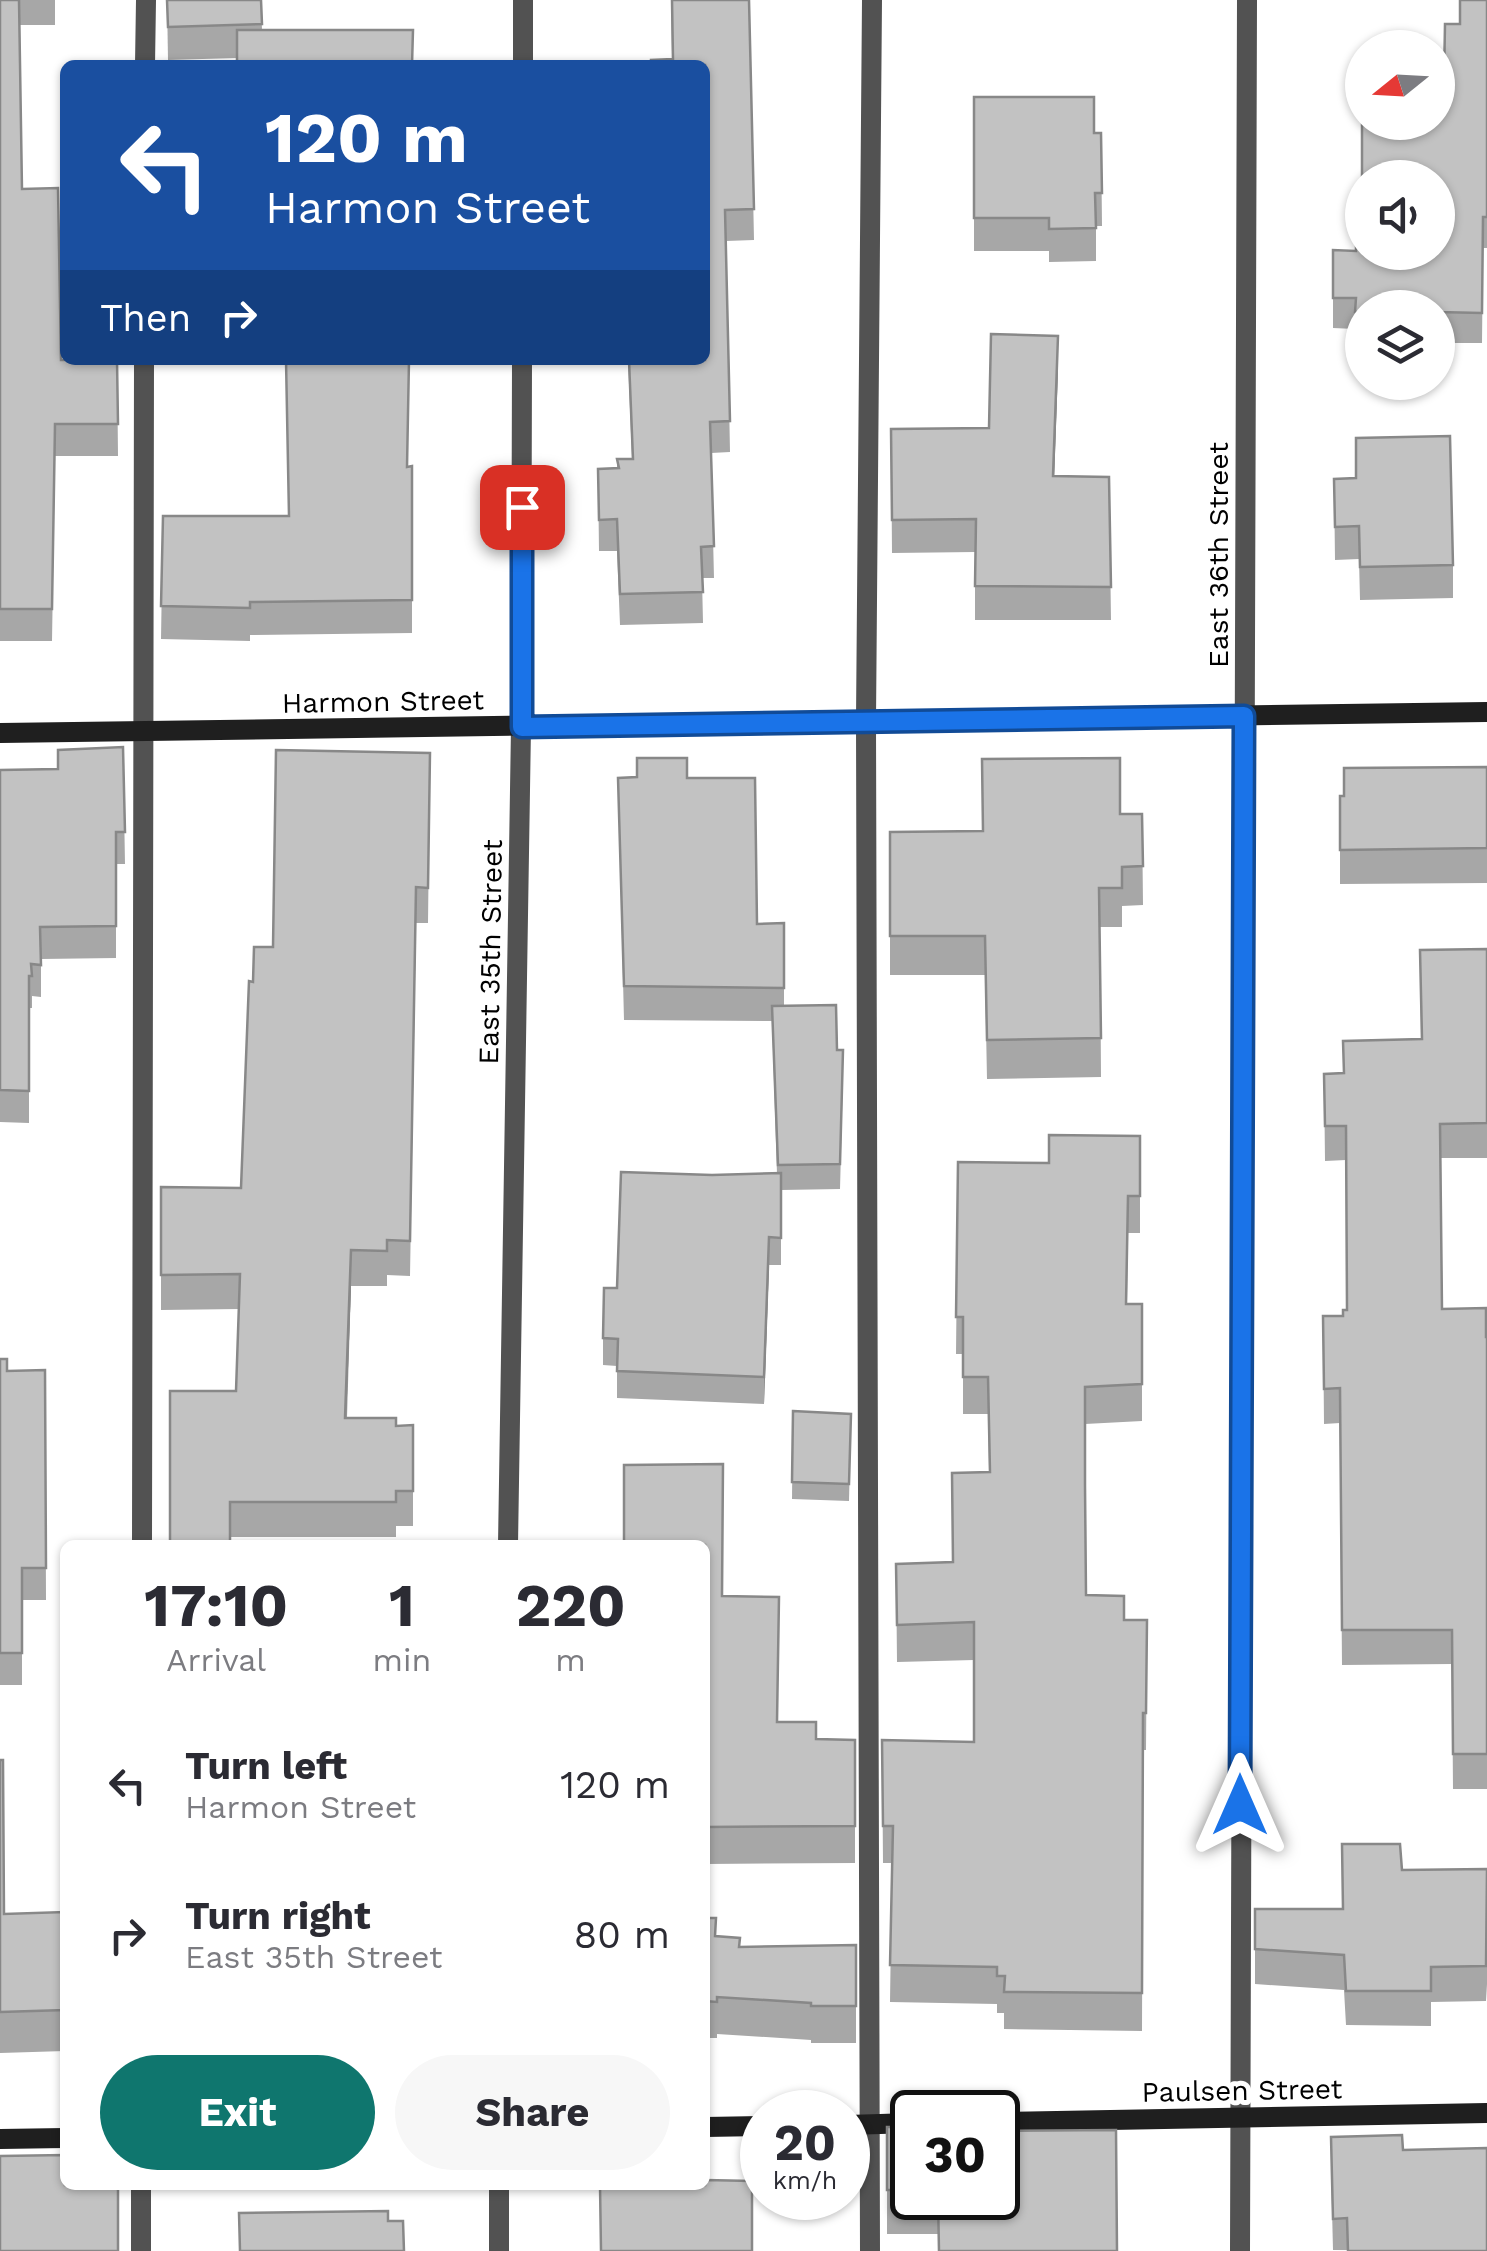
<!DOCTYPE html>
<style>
body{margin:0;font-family:"Work Sans",sans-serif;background:#f7f7f7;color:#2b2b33;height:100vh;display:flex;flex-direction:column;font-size:38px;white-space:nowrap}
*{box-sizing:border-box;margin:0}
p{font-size:32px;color:#7c7c81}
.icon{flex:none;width:55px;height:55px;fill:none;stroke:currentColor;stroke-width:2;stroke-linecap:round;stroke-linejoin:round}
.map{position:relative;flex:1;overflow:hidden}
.drawer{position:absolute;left:60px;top:1540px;width:650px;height:650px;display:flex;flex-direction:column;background:#fff;border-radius:15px;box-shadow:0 2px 8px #0004}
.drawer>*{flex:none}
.guide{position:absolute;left:60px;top:60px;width:650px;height:305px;border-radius:15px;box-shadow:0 2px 8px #0004;background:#1a4fa0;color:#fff;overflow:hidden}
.needle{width:65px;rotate:252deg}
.buttons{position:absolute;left:1345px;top:30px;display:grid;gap:20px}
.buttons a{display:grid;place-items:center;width:110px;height:110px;border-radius:50%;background:#fff;box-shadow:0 2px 8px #0004;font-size:50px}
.speed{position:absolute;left:740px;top:2090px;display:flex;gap:20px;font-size:50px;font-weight:700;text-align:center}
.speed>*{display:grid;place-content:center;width:130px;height:130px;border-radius:50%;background:#fff;box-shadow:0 2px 8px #0004;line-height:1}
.speed small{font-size:25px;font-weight:400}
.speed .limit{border:5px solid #111;border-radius:15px;background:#fff;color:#111}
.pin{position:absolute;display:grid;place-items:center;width:85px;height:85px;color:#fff;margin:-42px;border-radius:20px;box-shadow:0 5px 15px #0006}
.me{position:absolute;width:110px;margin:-55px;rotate:0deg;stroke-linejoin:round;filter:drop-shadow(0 0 8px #0008)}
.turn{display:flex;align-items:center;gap:35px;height:210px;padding:0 40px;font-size:45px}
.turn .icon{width:130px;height:130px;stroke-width:2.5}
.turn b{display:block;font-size:70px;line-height:85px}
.then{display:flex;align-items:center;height:95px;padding:0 40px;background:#0003;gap:20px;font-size:38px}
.eta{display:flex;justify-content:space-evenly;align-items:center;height:170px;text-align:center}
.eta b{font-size:60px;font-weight:700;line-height:70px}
.cta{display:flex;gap:20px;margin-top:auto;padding:20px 40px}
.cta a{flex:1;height:115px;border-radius:60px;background:#0f766e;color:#fff;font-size:40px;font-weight:700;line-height:115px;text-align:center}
.cta a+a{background:#f7f7f7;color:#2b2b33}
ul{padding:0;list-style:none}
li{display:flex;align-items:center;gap:30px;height:150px;padding:0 40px}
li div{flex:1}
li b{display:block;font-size:38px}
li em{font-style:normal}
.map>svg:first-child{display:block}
</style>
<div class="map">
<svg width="1487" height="2251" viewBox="0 0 1487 2251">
<rect width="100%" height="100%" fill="#fff"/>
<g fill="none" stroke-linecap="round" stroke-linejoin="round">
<g stroke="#525252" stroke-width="20">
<polyline points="145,65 146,0"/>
<polyline points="142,1545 144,360"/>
<polyline points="141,2251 141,2185"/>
<polyline points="870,2251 866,721 872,0"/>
</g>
<g stroke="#525252" stroke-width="20">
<polyline points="523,65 523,0"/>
<polyline points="508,1545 521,727 522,360"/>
<polyline points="499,2251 499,2185"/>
<polyline points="1240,2251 1247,0"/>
</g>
<g stroke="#1f1f1f" stroke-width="20">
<polyline points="0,733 1487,712"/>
<polyline points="998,2122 1487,2113"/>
<polyline points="848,2125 912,2123"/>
<polyline points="705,2127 762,2126"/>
<polyline points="0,2139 65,2138"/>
</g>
</g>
<g fill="#a7a7a7">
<polygon points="0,0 55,0 55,25 20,25 22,189 61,360 117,360 118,456 55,456 52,641 0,641"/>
<polygon points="167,0 261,0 262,30 237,58 168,60"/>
<polygon points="671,0 749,0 754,240 726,241 730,452 711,453 714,578 702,578 703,623 620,625 617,551 599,551 598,469 617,468 617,459 632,459 628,360 705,360 672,59"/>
<polygon points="1487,0 1487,248 1483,248 1482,343 1438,343 1438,308 1362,308 1362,343 1355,343 1355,329 1333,328 1333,250 1356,251 1444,80 1460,24"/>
<polygon points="974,97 1094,133 1101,133 1102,226 1096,226 1096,261 1049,262 1049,251 974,251"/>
<polygon points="1058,369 1054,476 1109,477 1111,620 975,620 975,552 892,553 891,429 989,428"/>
<polygon points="412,466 412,633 250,635 250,641 161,639 163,516 288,516 408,467"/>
<polygon points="1334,479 1453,565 1453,598 1360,600 1359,559 1335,560"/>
<polygon points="123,747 125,864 116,864 116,958 41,959 41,997 32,996 32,1008 29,1008 29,1123 0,1122 0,770 58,769"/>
<polygon points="430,753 428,923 416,923 410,1276 387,1275 387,1286 351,1286 347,1418 396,1426 413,1425 413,1526 396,1526 396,1537 230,1537 170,1545 236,1391 239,1309 161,1310 161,1187 241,1188 253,982 273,947"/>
<polygon points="1487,767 1487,883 1340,884 1340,796"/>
<polygon points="618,778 687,778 757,924 784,923 784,1006 837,1050 843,1075 840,1189 781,1190 781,1265 769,1265 764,1404 617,1398 617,1366 603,1365 603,1338 617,1288 777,1174 772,1021 624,1020"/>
<polygon points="1120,814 1142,814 1143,905 1122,906 1122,927 1100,927 1101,1077 987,1079 985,975 890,975 890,832 983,831"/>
<polygon points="1487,949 1487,1158 1441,1158 1442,1309 1487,1337 1487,1789 1453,1789 1452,1664 1342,1665 1340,1423 1324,1424 1323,1316 1343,1316 1347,1310 1346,1160 1325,1161 1324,1074 1343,1073 1343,1041 1421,1039 1420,950"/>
<polygon points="1140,1136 1140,1233 1128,1233 1127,1304 1142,1304 1142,1421 1085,1424 1086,1595 1124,1620 1147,1620 1146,1750 1143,1750 1142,2031 1004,2029 1004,2013 997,2013 997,2004 890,2002 892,1863 883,1863 882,1740 974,1742 974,1660 897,1662 896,1564 953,1562 989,1472 988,1414 963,1414 963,1354 956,1354 958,1162 1049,1163"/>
<polygon points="0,1359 7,1371 45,1370 46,1600 22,1600 22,1685 0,1685"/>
<polygon points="793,1411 851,1414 849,1501 792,1499"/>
<polygon points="705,1545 723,1596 778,1722 816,1739 855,1740 855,1863 706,1864 706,1918 716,1937 740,1947 856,1945 856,2043 811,2043 811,2040 717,2034 717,2038 705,2038"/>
<polygon points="0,1760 4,1914 65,1912 65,2051 0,2053"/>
<polygon points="1487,1869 1487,1984 1486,2001 1431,2002 1431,2026 1346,2025 1344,1990 1255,1984 1255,1909 1342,1909 1402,1870"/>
<polygon points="887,2127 912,2127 912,2198 998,2198 1117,2251 938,2251 938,2234 887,2234"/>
<polygon points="1403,2150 1487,2251 1333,2250 1331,2169"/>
</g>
<g fill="#888">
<polygon points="1058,336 1058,369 1053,509 1053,476"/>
<polygon points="769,1237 769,1265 764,1404 764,1377"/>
<polygon points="351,1250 351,1286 345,1453 345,1418"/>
</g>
<g fill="#c2c2c2" stroke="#888" stroke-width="2.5">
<polygon points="0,0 19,0 22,189 58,188 61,360 117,360 118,424 55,424 52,609 0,609"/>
<polygon points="167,0 261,0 262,24 168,27"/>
<polygon points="672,0 749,0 754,209 725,210 730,421 710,422 714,546 701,547 703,592 620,594 617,519 599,520 598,469 619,468 617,459 633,459 629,360 705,360 705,65 651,65 651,60 673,59"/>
<polygon points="1460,0 1487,0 1487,217 1483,217 1482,313 1438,312 1438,308 1362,308 1362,312 1355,312 1356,298 1333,298 1333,250 1356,251 1356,234 1362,234 1362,252 1438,252 1438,178 1362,178 1362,209 1362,79 1362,122 1438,122 1438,80 1444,80 1445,24 1460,24"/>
<polygon points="237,30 413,30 412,65 237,65"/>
<polygon points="974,97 1094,97 1094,133 1101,133 1102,193 1095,193 1096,228 1049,229 1049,218 974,218"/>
<polygon points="991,334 1058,336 1053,476 1109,477 1111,587 975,586 976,519 892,520 891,429 989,428"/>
<polygon points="286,360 409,360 407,467 412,466 412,600 250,602 250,608 161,606 163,516 289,516"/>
<polygon points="1450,436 1453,565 1360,567 1359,526 1335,527 1334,479 1356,478 1356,438"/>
<polygon points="123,747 125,832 116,832 116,926 40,927 41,965 31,964 32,976 29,976 29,1091 0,1090 0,770 58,769 58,750"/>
<polygon points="276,750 430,753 428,888 416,887 410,1241 387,1240 387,1251 351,1250 345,1418 396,1418 396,1426 413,1425 413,1491 396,1491 396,1502 230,1502 230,1545 170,1545 170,1391 236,1391 240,1274 161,1275 161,1187 241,1188 249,981 253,982 254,947 273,947"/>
<polygon points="637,758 687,758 687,778 755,778 757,924 784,923 784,988 624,986 618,778 637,777"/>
<polygon points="1120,758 1120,814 1142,814 1143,866 1122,867 1122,888 1099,888 1101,1038 987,1040 985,936 890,936 890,832 983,831 982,759"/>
<polygon points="1487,767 1487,848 1340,850 1340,796 1344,796 1344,768"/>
<polygon points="1487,949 1487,1123 1440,1124 1442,1309 1486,1308 1486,1337 1487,1337 1487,1754 1453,1754 1452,1630 1342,1630 1340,1388 1324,1389 1323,1316 1343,1316 1343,1310 1347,1310 1346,1126 1325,1126 1324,1074 1344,1073 1343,1041 1422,1039 1420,950"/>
<polygon points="836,1005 837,1050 843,1050 840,1164 778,1165 772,1006"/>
<polygon points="1049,1135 1140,1136 1140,1196 1128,1196 1126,1304 1142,1304 1142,1384 1085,1387 1085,1485 1086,1595 1124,1596 1124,1620 1147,1620 1146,1713 1143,1713 1142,1993 1004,1992 1005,1976 997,1976 997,1967 890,1965 893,1826 883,1826 882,1740 974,1742 974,1622 897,1625 896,1564 953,1562 952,1473 990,1472 988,1377 963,1377 963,1317 956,1317 958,1162 1049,1163"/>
<polygon points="621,1172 712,1175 781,1173 781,1238 769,1237 764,1377 617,1371 618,1339 603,1338 604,1288 617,1288"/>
<polygon points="0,1359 7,1359 7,1371 45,1370 46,1568 22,1568 22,1653 0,1653"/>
<polygon points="793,1411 851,1414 849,1484 792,1482"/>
<polygon points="723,1464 722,1596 779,1597 777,1722 816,1722 816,1739 855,1740 855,1826 706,1827 705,1918 716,1918 715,1936 740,1938 739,1947 856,1945 856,2006 811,2006 811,2003 717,1997 717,2002 705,2001 705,1545 624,1545 624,1465"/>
<polygon points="0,1760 3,1760 4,1914 65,1912 65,2010 0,2012"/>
<polygon points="1342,1844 1400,1844 1402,1870 1487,1869 1486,1966 1431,1967 1431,1991 1346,1991 1344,1955 1255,1949 1255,1909 1343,1909"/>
<rect x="887" y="2127" width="25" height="63"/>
<polygon points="1116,2130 1117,2251 939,2251 938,2198 998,2198 998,2131"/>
<polygon points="1402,2135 1403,2150 1487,2148 1487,2251 1348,2251 1347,2218 1333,2219 1331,2137"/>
<polygon points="65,2155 65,2185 118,2185 118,2251 0,2251 0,2156"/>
<polygon points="705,2180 752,2181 752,2251 601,2251 600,2185 705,2185"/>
<polygon points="388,2211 388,2221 403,2221 404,2251 240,2251 239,2213"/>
</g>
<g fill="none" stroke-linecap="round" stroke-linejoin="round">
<defs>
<polyline id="route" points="522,507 522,727 1244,716 1240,1805"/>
</defs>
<use href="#route" stroke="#114b97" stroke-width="25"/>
<use href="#route" stroke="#1a73e8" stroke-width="18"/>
</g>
<g text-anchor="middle" stroke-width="10" stroke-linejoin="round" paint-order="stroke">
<g font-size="28" fill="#000" stroke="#fff">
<text transform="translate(1218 555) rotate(-90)" y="10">East 36th Street</text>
<text transform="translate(383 701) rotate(-1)" y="10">Harmon Street</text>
<text transform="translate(490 952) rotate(-89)" y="10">East 35th Street</text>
<text transform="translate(1242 2090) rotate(-1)" y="10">Paulsen Street</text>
</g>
</g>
</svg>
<div class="buttons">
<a><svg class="needle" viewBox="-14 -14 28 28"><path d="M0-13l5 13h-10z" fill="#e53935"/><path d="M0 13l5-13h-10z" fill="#7c7c81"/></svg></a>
<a><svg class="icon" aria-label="sound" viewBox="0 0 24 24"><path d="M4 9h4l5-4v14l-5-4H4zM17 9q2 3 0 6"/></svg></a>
<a><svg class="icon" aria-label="layers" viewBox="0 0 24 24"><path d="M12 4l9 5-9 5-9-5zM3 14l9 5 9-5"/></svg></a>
</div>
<div class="speed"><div>20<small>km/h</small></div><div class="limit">30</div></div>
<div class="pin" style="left:522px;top:507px;background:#d93025"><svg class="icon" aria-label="arrive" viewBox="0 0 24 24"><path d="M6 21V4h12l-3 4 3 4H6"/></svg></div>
<svg class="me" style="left:1240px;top:1805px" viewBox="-20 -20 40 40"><path d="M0-17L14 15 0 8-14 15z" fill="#1a73e8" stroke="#fff" stroke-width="4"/></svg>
<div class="guide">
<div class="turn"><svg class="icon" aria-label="left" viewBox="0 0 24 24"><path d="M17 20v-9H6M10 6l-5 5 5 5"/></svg><div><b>120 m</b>Harmon Street</div></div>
<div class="then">Then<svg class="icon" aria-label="right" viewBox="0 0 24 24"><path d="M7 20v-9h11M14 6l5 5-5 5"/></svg></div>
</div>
<section class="drawer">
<div class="eta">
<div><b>17:10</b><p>Arrival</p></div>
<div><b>1</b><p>min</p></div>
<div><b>220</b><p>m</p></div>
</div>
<ul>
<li><svg class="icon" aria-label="left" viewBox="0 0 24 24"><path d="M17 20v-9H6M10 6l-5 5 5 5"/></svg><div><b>Turn left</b><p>Harmon Street</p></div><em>120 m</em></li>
<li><svg class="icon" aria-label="right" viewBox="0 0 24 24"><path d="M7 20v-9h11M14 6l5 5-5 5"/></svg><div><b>Turn right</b><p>East 35th Street</p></div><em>80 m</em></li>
</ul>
<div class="cta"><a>Exit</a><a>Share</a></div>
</section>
</div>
